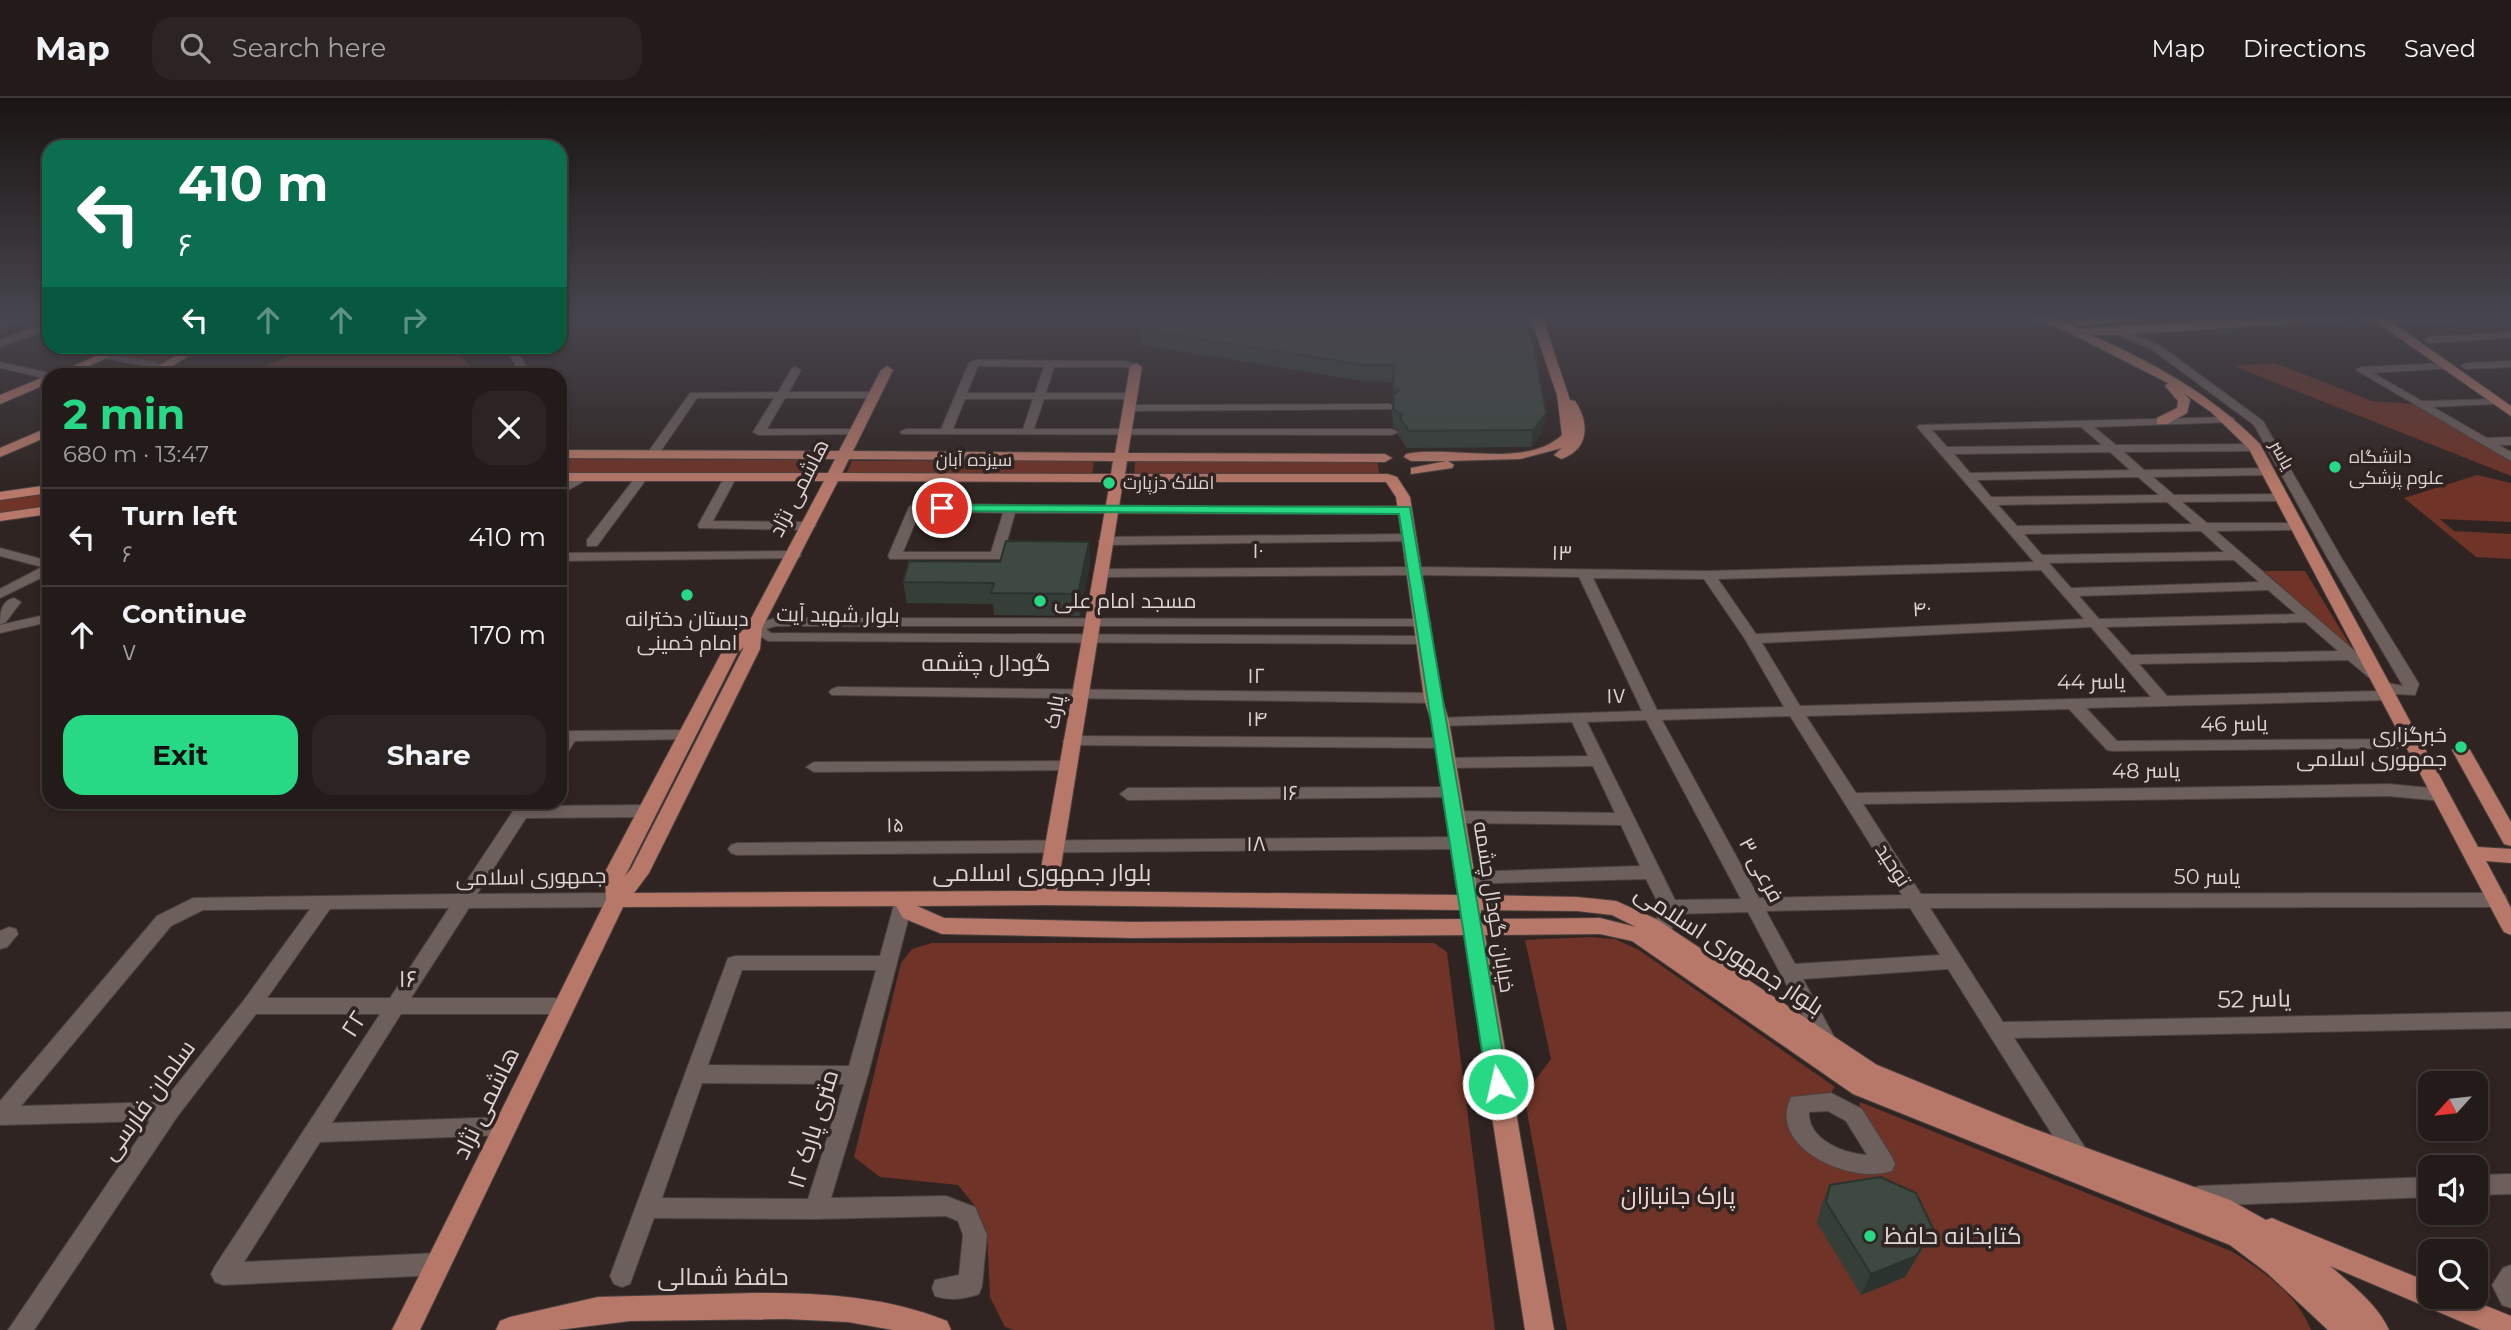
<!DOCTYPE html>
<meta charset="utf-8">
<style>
body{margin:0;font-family:Montserrat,Cairo,sans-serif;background:#2b2422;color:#f1f3f6;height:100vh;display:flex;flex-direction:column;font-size:26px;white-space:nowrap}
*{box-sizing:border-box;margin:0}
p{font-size:23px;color:#a3a1a2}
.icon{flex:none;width:38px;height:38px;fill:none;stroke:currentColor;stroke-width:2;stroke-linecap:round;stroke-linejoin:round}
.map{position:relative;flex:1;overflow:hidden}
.side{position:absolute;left:42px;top:270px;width:525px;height:441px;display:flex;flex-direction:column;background:#231b19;border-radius:21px;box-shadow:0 4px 10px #0003,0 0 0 2px #403938}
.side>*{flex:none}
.guide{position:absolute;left:42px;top:42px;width:525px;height:214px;border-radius:21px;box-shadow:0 4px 10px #0003,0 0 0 2px #403938;background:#0b6e4f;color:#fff;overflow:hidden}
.needle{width:46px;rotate:243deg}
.buttons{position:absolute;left:2418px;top:973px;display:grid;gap:14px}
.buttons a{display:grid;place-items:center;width:70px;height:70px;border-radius:14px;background:#231b19;box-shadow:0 4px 10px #0003,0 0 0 2px #403938;font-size:35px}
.pin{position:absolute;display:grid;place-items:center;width:60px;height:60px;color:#fff;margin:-30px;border:4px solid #fff;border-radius:50%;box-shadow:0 2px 7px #0007}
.me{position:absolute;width:77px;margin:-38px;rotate:351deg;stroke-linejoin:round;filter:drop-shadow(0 0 5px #0008)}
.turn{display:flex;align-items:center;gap:24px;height:147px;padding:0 21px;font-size:32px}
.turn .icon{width:91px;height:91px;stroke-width:2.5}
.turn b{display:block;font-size:49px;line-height:60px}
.lanes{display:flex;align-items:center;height:66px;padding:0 21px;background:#0003;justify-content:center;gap:35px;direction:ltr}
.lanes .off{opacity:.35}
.round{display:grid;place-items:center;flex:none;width:74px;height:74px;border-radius:21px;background:#2b2422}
.headline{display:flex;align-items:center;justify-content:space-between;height:119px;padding:0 21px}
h1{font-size:42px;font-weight:700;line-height:52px;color:#27d885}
.action{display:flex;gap:14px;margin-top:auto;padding:14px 21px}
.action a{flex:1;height:80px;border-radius:21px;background:#27d885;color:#111;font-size:28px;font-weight:700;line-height:80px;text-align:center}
.action a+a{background:#2b2422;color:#f1f3f6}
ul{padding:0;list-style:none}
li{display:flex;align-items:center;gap:21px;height:98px;padding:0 21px;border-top:2px solid #403938}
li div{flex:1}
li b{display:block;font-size:26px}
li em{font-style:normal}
header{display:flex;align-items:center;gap:42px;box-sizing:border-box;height:98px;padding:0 35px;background:#231b19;border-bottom:2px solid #403938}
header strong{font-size:33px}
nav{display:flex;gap:38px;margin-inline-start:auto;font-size:24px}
.search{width:490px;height:63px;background:#2b2422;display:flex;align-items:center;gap:18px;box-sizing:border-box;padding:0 24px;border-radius:21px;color:#a3a1a2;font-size:26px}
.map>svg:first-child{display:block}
</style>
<header>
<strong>Map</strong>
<div class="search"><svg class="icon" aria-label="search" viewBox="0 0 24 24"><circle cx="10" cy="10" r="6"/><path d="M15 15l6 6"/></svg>Search here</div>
<nav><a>Map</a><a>Directions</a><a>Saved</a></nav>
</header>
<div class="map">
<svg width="2511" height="1232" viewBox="0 0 2511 1232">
<rect width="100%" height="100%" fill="#2f2421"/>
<g fill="#6f3327">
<polygon points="2207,218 2321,218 2117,230 2107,224"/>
<polygon points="134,249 187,249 160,265 115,257"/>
<polygon points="312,249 453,249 473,271 474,276 244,276"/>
<polygon points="2275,265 2372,303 2413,306 2511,361 2511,378 2234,268"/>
<polygon points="560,358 576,361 811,362 802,378 560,377"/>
<polygon points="1094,362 1092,378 845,379 852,363"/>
<polygon points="1377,362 1380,379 1134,380 1135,364"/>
<polygon points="2477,377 2511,385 2511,424 2440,421 2454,433 2511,436 2511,461 2476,459 2404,400"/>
<polygon points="49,393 49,408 0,415 0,400"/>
<polygon points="2264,473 2305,473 2353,552"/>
<path d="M1590,839L1615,841L1639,852L1835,989L1828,999L1790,1002L1789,1013L1799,1037L1882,1072L1859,1013L1860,1004L2231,1153C2262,1172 2298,1197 2311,1232H1567L1524,997L1551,961L1525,842Z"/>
<polygon points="932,845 1434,845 1447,854 1495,1232 1013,1232 1005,1229 990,1199 987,1134 975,1108 958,1087 880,1079 854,1059 901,865 912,851"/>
</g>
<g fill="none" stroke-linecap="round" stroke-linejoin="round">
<defs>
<g id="minor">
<polygon points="17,218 31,218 0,231 0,224"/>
<polygon points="2417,218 2476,218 2471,221 2401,225 2396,222 2401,219"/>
<polygon points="49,224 49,231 0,249 0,242"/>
<path d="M2119,231L2158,246L2263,323L2342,461L2419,586L2415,597L2395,596L2393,600L2388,602L2086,610L2117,643L2414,641L2422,646L2420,650L2113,653L2107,652L2069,611L1806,618L1856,695L2388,686L2442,691L2450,697L2442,703L2388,698L1863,706L1921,796L2498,795L2505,797L2507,802L2505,807L2498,809L1930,810L2003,924L2511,914V930L2014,940L2086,1051L2089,1058L2086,1065L2078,1068L2070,1065L1948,871L1803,881L1838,946L1835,952L1828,954L1821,952L1748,814L1677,816L1669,840L1662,842L1655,840L1653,835L1660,809L1646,781L1465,786L1459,785L1456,780L1459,775L1465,774L1640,768L1621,727L1455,725L1449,723L1446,719L1449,715L1455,713L1615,715L1593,668L1446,670L1438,665L1446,660L1588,658L1572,624L1440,628L1432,623L1434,620L1642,613L1579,479L1415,477L1101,479L1094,475L1101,471L1415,469L1708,473L2034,464L1917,329L1919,327L2230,319L2234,320V324L2094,329L2116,347L2259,346L2261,349L2255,353L2124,354L2144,372L2272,370V376L2268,377L2153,379L2174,397L2284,396L2286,399L2280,403L2182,404L2207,425H2302V431L2297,432L2216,433L2385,579L2377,584L2372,582L2348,562L2139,566L2167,598L2379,593L2375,589L2383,584L2403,588L2328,461L2254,327L2150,250L2115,236L2114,234ZM2081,329L2102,347L1947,349L1932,332ZM2110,354L2130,372L1970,375L1954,356ZM2138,379L2159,397L1991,399L1977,382ZM2167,404L2192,426L2017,428L1998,407ZM2201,433L2224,454L2042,457L2024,436ZM2234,462L2259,484L2071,490L2049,465ZM2041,472L2084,521L1756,536L1718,481ZM1593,480L1704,481L1745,541L1784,609L1657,612ZM2268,492L2296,516L2099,521L2079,498ZM2305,524L2338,553L2131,557L2106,529ZM2091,529L2151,599L1800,608L1762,545ZM1790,618L1902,797L1759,800L1662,622ZM1646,622L1741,801L1675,802L1587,624ZM1910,810L1940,857L1795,866L1766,813Z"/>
<polygon points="2511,234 2511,240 2429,245 2424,242 2429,239"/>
<polygon points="503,248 514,248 525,266 526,276 516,276 515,266"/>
<polygon points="107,255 155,264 160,267 155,270 103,260 102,258"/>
<path d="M974,262L1126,263L1141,269L1136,272L1125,269H1054L1046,295H1131L1137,298L1131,301H1044L1034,331H1392L1398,334L1392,337L902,336L900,334L906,331H941L969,265ZM978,268L1044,269L1035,295H967ZM965,301H1033L1023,331H953Z"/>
<polygon points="2511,263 2511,269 2466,271 2461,268 2466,265"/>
<polygon points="0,264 49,275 53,276 49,276 49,281 0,270"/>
<polygon points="2447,265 2451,266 2451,270 2373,275 2422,303 2500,301 2502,303 2496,306 2433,309 2487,340 2511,339 2511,347 2499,347 2511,354 2511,363 2356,272 2361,269"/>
<polygon points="796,269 801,272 789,294 875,294 881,297 875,300 785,300 767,331 856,331 860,332 860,336 759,337 753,334 774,300 697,300 656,360 648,360 646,357 690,295 778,294 792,270"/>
<polygon points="1389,306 1395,309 1393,311 1129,313 1123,310 1129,307"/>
<polygon points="582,375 588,379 586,382 560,397 560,388"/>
<polygon points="642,375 648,379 597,448 587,448 587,442 638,376"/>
<polygon points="730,376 736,380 713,423 809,424 816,428 809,432 699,430 698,427 724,380"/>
<path d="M915,405L1111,409L1405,408L1411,412L1405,416L1015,415L1004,454L1028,455L1030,458L1028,461H890L888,458L909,409ZM920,413L1003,415L991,454H903Z"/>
<polygon points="1410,436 1415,437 1415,443 1105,447 1098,443 1105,439"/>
<polygon points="0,450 49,463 49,476 0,500 0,491 42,469 0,458"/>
<polygon points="794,453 801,457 799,460 560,463 560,455"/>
<path d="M14,500L21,504L5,525L0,526C0,515 1,503 14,500Z"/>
<polygon points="49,516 49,524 0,535 0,527"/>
<polygon points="776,520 1424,521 1431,525 1429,528 776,528 766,531 771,535 1426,538 1433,542 1426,546 768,543 747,530 749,527"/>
<polygon points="837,589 1433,595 1441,600 1433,605 832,597 829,594 832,591"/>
<polygon points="686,632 694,637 692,641 575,643 566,657 560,658 560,641 564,634 570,633"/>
<polygon points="1071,638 1443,640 1451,645 1443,650 1065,647 1063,643"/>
<polygon points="1066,663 1072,664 1074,668 1072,672 814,674 806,669 814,664"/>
<polygon points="1451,689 1457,691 1459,695 1457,699 1128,702 1120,696 1128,690"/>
<path d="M519,704H535L533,708L646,707L652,709L655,713L652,717L646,719L526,720L477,796L616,795L623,797L625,802L623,807L616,809L469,810L411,900H564L571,902L574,908L571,914L564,916H401L332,1025L506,1019L514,1021L517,1028L514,1035L506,1037L320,1044L244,1164L439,1155L447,1158L451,1166L447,1174L439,1177L223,1187L215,1184L211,1176L215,1168L380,916H256L177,1019L34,1232H8L150,1023L0,1027V1003L157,818L193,800L458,796ZM449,810L390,900H267L330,811ZM310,811L244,902L163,1004L21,1008L171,828L203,812Z"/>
<polygon points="1459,739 1465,741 1468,745 1465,749 1459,751 737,757 731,755 728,751 731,747 737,745"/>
<path d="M904,796L911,798L913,803L868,977L831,1100L946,1098L975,1109L987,1137L982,1188L979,1196C965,1201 949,1203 935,1198L932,1190L935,1182L959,1177L963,1137L958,1123L946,1118L816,1121L654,1120L630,1186L622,1189L614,1186L610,1178L728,860L735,858H880L895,803L897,798ZM742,872H876L849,968L708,967ZM702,985L844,986L808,1101L662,1100Z"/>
<polygon points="9,829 16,831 18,836 7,849 0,851 0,833"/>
<path d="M1831,995L1862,1011L1892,1059L1895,1066L1892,1073C1852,1087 1766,1050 1791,999ZM1828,1013L1846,1023L1867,1057C1843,1055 1808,1042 1809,1014Z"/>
<polygon points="2511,1076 2511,1096 2476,1097 2476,1077"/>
<polygon points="2431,1079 2431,1099 2199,1108 2191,1105 2188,1098 2191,1091 2199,1088"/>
<polygon points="2511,1167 2511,1210 2502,1207 2492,1187 2503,1170"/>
</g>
<g id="major">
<path d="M1530,218H1542L1570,302L1575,303C1590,325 1589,352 1561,361L1554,357L1562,350L1520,361L1448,363L1454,367L1452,370L1411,376V370L1446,363H1411L1404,359L1406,356C1450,347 1527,371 1562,337L1557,297Z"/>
<path d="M2023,218H2052L2080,231L2309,218H2383L2511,308V318L2378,225L2360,221L2119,237H2091C2154,265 2212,297 2260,346L2478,749L2511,751V765L2486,763L2511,810V837L2504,834L2501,829L2249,351L2211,314L2185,296L2190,302L2187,315L2167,326H2157V320L2177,310L2178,303L2165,288L2168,285L2064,232Z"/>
<polygon points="2112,218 2150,218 2145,221 2078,228 2072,225 2078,222"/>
<polygon points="118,248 134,248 71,276 56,276"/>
<polygon points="191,248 205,248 159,276 145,276"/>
<path d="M1136,265L1142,269L1128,355L1385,356L1392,360L1385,364L1127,363L1125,376H1388L1397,379L1410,399L1442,600L1449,623L1478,797L1577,799L1616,803L1656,821L1877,967L2026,1028L2230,1102L2266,1122L2272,1120L2281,1124L2431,1185V1199H2464L2511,1218V1232H2481L2330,1168C2351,1186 2378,1207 2389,1232H2328L2267,1175L2230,1147L1853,996L1632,843L1600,836L1485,837L1554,1232H1525L1464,837L1133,840L942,836L903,820L896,808L623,809L420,1232H392L606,802L605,774L723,552L747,528L824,383H560V375H828L835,361L560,360V352L839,353L881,272L887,268L893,272L853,353L1115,355L1130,269ZM849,361L1113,363L1111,376L842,375ZM838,383L1110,384L1037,793L634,795L649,775L760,551L762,530ZM1123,384H1386L1396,399L1424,600L1431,623L1458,797L1057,793ZM744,549L631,771L625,778L738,554ZM1046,807L1460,812L1461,821L1133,824L944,820L917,808ZM1481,812L1577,813L1612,817L1636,829L1600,820L1482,821Z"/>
<polygon points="49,277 49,285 0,306 0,297"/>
<polygon points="49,329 49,338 0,359 0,350"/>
<polygon points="49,387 49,395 0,402 0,394"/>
<polygon points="49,408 49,416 0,423 0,415"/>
<polygon points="2461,646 2470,652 2511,724 2511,748 2504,746 2452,652"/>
<path d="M755,1195C821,1195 885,1198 947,1223L951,1232H893L848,1224L786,1221L630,1223L558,1232H496L500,1223L510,1219L598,1199Z"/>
</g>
</defs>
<use href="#minor" stroke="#4a413f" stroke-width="2"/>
<use href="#major" stroke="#4a413f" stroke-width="2"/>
<use href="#minor" fill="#6d5f5c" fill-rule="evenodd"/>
<use href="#major" fill="#b77869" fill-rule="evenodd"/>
</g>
<g fill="#353f38">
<polygon points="1524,218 1543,332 1531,349 1407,350 1398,337 1399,332 1393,329 1392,314 1393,284 1363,283 1142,247 1141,231"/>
<polygon points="1089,444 1090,465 1080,518 994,517 993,506 907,505 903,484 1000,464"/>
<polygon points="1830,1087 1922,1152 1905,1179 1861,1197 1817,1125 1821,1108"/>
</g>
<g fill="#2b332e">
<polygon points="2075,218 2105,218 2074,221"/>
<polygon points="1546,315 1543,332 1531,349 1533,332"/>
<polygon points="1089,444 1090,465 1080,518 1078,496"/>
<polygon points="1933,1131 1905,1179 1861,1197 1871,1176"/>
</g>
<g fill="#3e4941" stroke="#2b332e" stroke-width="2">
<polygon points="1153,218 1524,218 1533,244 1546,315 1533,332 1409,333 1400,320 1402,316 1394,312 1393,297 1399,292 1393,288 1394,267 1364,267 1141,231"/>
<polygon points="1006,443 1089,444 1078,496 991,495 994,485 903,484 909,463 1000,464"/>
<polygon points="1880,1079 1916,1095 1933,1131 1916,1158 1871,1176 1826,1104 1830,1087"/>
</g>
<linearGradient id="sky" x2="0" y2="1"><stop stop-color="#1a1412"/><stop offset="0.56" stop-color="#47454e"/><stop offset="1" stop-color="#47454e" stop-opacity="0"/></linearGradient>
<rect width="2511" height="391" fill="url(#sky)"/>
<polygon fill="#27d885" stroke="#198c56" stroke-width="2" points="938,407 1410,409 1508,986 1505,992 1498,995 1490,992 1487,986 1399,416 942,413 938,412"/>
<g fill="#27d885" stroke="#2f2421" stroke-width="2.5">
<circle cx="2335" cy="369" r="7"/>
<circle cx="1109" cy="385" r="7"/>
<circle cx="687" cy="497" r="7"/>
<circle cx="1040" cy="503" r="7"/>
<circle cx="2461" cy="649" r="7"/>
<circle cx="1870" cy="1138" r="7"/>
</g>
<g text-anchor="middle" stroke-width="7" stroke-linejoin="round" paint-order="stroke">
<g font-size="18" fill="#ddd5d3" stroke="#2f2421">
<text transform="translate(2282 357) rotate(61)" y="6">یاسر</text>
<text x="974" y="368">سیزده آبان</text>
</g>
<g font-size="18" fill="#ddd5d3" stroke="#2f2421" text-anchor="start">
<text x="2349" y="365">دانشگاه<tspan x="2349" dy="21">علوم پزشکی</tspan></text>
<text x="1123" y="391">املاک دزپارت</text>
</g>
<g font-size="21" fill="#ddd5d3" stroke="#2f2421">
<text transform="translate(799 390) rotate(-63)" y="7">هاشمی نژاد</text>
<text x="1258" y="460">۱۰</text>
<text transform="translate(1562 455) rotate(1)" y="7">۱۳</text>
<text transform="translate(1922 511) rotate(-3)" y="7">۴۰</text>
<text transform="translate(838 517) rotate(1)" y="7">بلوار شهید آیت</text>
<text x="1256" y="585">۱۲</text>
<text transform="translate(2091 584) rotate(-1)" y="7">یاسر 44</text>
<text transform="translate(1616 598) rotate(-1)" y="7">۱۷</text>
<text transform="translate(1054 614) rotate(-81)" y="7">پارک</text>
<text x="1257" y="628">۱۴</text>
<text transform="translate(2234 626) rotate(-1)" y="7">یاسر 46</text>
<text transform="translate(2146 673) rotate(-1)" y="7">یاسر 48</text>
<text x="1290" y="702">۱۶</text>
<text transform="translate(895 727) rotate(-1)" y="7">۱۵</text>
<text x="1256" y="753">۱۸</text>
<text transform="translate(1893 767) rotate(57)" y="7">توحید</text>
<text transform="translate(1761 772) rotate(62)" y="7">فرعی ۳</text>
<text transform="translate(531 779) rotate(-1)" y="7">جمهوری اسلامی</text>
<text x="2207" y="786">یاسر 50</text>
<text transform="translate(1494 809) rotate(81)" y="7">خیابان گودال چشمه</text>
</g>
<g font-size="21" fill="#ddd5d3" stroke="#2f2421" text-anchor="start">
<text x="1054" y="510">مسجد امام علی</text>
<text x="687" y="528" text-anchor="middle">دبستان دخترانه<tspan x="687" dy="24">امام خمینی</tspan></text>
<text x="2447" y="644" text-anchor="end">خبرگزاری<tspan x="2447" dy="24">جمهوری اسلامی</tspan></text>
</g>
<g font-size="23" fill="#ddd5d3" stroke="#2f2421">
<text x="986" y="573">گودال چشمه</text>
</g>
<g font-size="24" fill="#ddd5d3" stroke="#2f2421">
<text x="1042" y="783">بلوار جمهوری اسلامی</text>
<text transform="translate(1729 852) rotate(33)" y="8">بلوار جمهوری اسلامی</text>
<text x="408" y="889">۱۶</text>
<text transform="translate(2254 901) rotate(-1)" y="8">یاسر 52</text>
<text transform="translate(354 926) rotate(-57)" y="8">۲۲</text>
<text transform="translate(148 1002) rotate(-54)" y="8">سلمان فارسی</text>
<text transform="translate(486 1005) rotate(-64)" y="8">هاشمی نژاد</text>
<text transform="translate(813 1031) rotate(-73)" y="8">۱۲ متری پارک</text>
<text x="723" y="1187">حافظ شمالی</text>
</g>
<g font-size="24" fill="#f0d6d0" stroke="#2f2421">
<text x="1678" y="1106">پارک جانبازان</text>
</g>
<g font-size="24" fill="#ddd5d3" stroke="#2f2421" text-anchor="start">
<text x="1884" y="1146">کتابخانه حافظ</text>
</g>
</g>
</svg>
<div class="buttons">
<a><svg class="needle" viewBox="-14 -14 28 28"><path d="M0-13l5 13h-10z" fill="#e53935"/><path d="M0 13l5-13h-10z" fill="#a3a1a2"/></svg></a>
<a><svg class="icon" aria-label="sound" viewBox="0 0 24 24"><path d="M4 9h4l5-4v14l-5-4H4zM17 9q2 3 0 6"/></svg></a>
<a><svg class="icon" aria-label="search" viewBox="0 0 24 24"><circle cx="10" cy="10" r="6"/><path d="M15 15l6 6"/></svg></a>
</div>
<div class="pin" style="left:942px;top:410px;background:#d93025"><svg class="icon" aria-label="arrive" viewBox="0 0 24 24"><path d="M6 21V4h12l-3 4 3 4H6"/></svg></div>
<svg class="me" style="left:1498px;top:986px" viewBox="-20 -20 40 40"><circle r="17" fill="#27d885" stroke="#fff" stroke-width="3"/><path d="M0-11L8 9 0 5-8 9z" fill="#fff"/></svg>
<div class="guide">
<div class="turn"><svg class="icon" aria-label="left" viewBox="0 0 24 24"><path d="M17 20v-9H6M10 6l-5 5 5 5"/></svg><div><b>410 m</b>۶</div></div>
<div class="lanes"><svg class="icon" aria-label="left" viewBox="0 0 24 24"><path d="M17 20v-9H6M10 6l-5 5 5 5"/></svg><svg class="icon off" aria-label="ahead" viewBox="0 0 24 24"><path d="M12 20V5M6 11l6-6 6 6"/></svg><svg class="icon off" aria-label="ahead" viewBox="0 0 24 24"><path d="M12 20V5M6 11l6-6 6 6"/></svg><svg class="icon off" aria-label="right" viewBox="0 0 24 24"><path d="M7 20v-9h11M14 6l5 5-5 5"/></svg></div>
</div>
<section class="side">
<div class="headline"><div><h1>2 min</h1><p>680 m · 13:47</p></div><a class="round"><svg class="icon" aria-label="close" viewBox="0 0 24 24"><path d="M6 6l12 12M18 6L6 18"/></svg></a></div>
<ul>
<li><svg class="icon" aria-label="left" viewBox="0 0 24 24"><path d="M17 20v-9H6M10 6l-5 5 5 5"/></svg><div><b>Turn left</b><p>۶</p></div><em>410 m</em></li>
<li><svg class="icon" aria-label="ahead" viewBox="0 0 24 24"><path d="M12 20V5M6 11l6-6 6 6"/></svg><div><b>Continue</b><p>۷</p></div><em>170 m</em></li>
</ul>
<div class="action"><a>Exit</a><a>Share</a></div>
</section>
</div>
